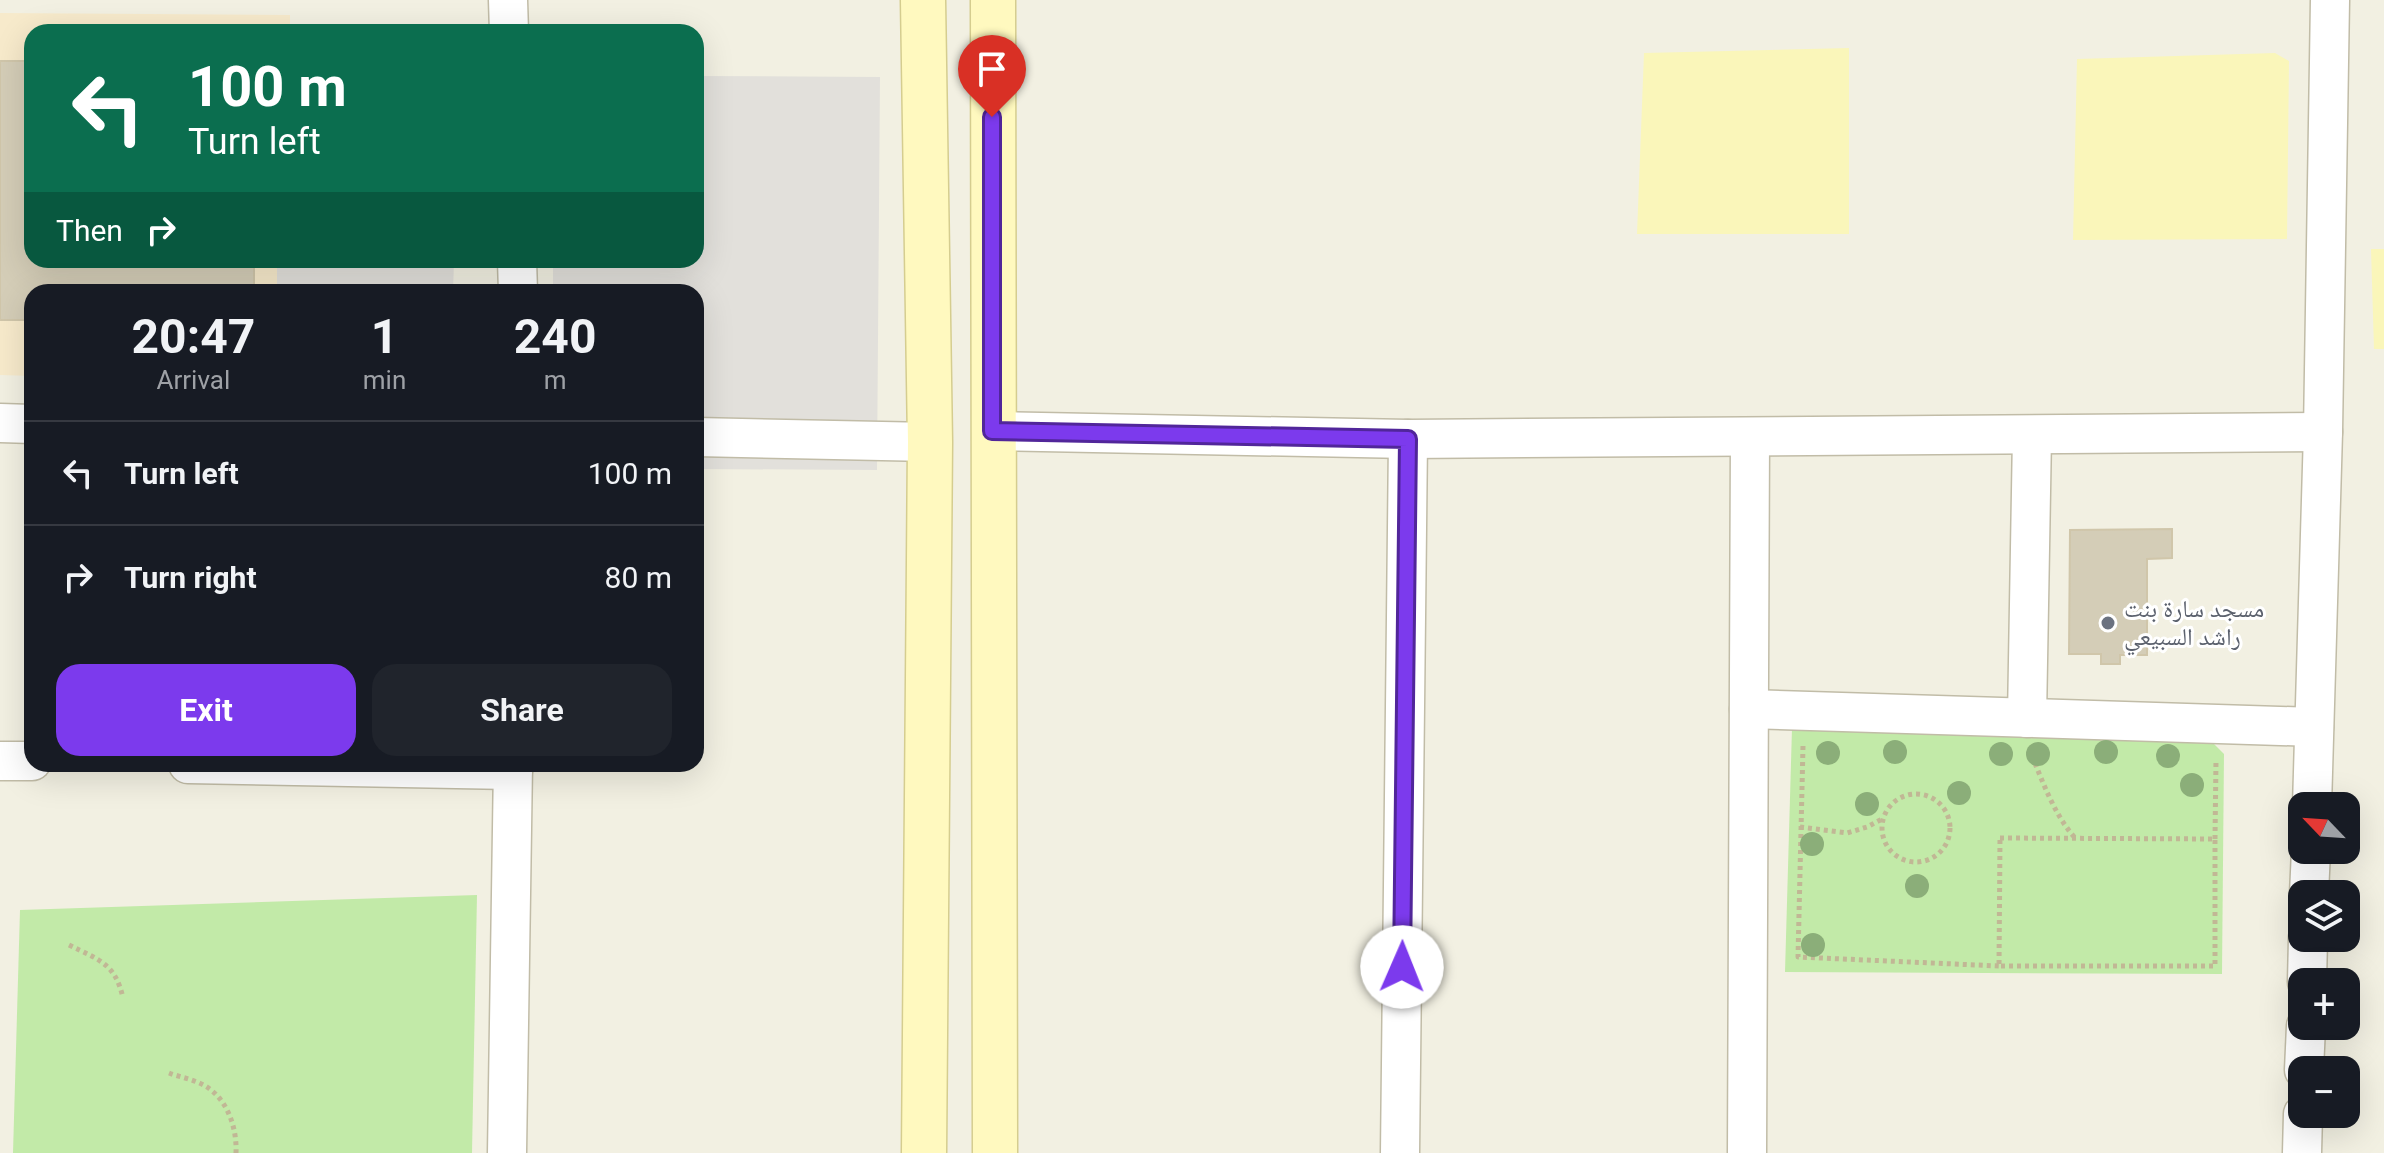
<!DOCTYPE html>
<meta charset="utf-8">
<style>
body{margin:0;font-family:Roboto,"Noto Naskh Arabic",sans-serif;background:#20242c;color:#f1f3f6;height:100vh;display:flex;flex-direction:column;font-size:30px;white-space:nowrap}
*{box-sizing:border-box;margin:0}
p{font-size:26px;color:#9ea1a6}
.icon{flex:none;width:44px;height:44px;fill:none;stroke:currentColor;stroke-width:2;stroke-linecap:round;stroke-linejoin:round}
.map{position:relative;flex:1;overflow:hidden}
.sheet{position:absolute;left:24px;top:284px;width:680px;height:488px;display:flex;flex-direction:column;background:#171b24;border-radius:24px;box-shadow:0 8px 32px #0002}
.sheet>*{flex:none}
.banner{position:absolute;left:24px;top:24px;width:680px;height:244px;border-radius:24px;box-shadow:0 8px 32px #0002;background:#0b6e4f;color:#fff;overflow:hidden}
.needle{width:52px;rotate:295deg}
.buttons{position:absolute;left:2288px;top:792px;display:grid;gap:16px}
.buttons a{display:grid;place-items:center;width:72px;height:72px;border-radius:16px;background:#171b24;box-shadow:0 8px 32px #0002;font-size:40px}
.pin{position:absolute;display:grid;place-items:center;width:68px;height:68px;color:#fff;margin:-82px -34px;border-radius:50% 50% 50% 0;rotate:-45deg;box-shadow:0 0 8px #0007}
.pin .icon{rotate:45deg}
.me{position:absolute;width:88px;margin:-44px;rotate:1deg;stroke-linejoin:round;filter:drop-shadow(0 0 6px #0008)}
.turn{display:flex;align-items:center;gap:28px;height:168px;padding:0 32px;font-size:36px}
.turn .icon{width:104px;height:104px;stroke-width:2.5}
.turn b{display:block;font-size:56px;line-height:68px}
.then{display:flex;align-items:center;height:76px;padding:0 32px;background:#0003;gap:16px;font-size:30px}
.eta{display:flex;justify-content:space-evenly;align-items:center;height:136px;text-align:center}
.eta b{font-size:48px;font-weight:700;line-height:56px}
.cta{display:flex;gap:16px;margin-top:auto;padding:16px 32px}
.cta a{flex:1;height:92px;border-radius:24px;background:#7c3aed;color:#fff;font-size:32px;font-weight:700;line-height:92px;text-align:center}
.cta a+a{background:#20242c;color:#f1f3f6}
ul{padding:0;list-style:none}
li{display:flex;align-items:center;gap:24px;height:104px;padding:0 32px;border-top:2px solid #363941}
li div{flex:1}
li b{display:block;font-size:30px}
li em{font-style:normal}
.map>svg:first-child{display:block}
</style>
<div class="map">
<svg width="2384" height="1153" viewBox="0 0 2384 1153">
<rect width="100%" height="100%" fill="#f2f0e2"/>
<polygon fill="#f7eacb" points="0,13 290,15 290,32 32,32 32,260 290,260 290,292 32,292 32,376 0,375"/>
<g fill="#c2eaa8">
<polygon points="1792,728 2203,733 2224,754 2222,974 1785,972"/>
<polygon points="477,895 472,1153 13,1153 20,910"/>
</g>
<g fill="#faf6ba">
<polygon points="1849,48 1849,234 1637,234 1644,53"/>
<polygon points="2275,53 2289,61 2287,239 2073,240 2077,59"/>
<polygon points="2371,249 2384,249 2384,349 2374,349"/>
</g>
<g fill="#e2e0db">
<polygon points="696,76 880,77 877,470 696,469 696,292 553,292 553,260 696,260"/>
<polygon points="277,260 454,260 453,292 277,292"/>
</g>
<g fill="#d4cdb7" stroke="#d0c6aa" stroke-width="2">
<polygon points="0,61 32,61 32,260 254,260 254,292 32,292 32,320 0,320"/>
<polygon points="2172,529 2172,558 2147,559 2147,655 2120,655 2120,664 2101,664 2101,654 2069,654 2070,530"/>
</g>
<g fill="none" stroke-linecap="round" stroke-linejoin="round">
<defs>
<g id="street">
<polyline points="508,0 509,32"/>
<polyline points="517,260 518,292"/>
<polyline points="0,423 32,424"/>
<polyline points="992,431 1408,439 2323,432"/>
<polyline points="696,437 930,442"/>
<polyline points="1749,709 2314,727"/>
<polyline points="2027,718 2032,435"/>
<polyline points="0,761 32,761"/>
<polyline points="188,764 513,770"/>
<polyline points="2312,806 2323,432 2330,0"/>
<polyline points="2309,894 2311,850"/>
<polyline points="2307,982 2308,938"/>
<polyline points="2304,1070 2306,1026"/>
<polyline points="507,1153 513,764"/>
<polyline points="1400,1153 1408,439"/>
<polyline points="1747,1153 1750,438"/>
<polyline points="2302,1153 2303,1114"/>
</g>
<g id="secondary">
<polyline points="923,0 930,442 924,1153"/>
<polyline points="993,0 995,1153"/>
</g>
</defs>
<use href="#street" stroke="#c1bca7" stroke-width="41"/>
<use href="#secondary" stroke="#d5cd8f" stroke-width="47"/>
<g stroke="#c1b795" stroke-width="5" stroke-dasharray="4 4" stroke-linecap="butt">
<polyline points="1803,746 1798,957 1999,966"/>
<path d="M2032,756C2044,785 2055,816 2076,839"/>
<circle cx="1916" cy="828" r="34"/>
<polyline points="1800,827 1847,833 1867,827 1882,819"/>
<polygon points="2000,838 2215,839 2215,966 1999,966"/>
<polyline points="2215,839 2216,760"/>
<path d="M69,945C99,960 115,963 123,998"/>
<path d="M169,1073C182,1078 199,1080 211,1090C229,1104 237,1130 236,1153"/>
</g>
<use href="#street" stroke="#fff" stroke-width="38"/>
<use href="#secondary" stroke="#fff9bf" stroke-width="44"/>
</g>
<g fill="#8bae79">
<circle cx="1895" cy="752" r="12"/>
<circle cx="2106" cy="752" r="12"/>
<circle cx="1828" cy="753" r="12"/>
<circle cx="2001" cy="754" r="12"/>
<circle cx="2038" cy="754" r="12"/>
<circle cx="2168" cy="756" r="12"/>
<circle cx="2192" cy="785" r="12"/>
<circle cx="1959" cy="793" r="12"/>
<circle cx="1867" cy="804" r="12"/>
<circle cx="1812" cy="844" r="12"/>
<circle cx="1917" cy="886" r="12"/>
<circle cx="1813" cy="945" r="12"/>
</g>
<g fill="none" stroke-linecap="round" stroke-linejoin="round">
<defs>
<polyline id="route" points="992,117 992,431 1408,439 1402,967"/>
</defs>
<use href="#route" stroke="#51269a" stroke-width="20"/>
<use href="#route" stroke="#7c3aed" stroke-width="14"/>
</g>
<circle fill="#6b7280" stroke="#fff" stroke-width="3" cx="2108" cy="623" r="8"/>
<g text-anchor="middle" stroke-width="6" stroke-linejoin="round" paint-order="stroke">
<g font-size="24" fill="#5b616d" stroke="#fff" text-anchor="start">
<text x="2124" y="617">مسجد سارة بنت<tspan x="2124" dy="28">راشد السبيعي</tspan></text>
</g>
</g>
</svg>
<div class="buttons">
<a><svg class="needle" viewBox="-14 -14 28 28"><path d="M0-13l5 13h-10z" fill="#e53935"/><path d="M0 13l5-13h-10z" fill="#9ea1a6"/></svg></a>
<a><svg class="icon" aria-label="layers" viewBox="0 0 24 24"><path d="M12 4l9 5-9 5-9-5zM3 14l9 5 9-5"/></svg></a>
<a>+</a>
<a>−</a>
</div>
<div class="pin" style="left:992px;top:117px;background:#d93025"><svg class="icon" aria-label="arrive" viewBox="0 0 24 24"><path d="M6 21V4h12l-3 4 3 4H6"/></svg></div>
<svg class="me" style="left:1402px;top:967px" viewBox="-20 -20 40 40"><circle r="19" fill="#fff"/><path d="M0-13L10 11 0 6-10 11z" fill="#7c3aed"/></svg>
<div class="banner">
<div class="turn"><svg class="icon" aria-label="left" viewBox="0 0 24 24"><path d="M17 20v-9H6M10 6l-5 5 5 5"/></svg><div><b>100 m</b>Turn left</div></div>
<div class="then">Then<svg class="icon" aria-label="right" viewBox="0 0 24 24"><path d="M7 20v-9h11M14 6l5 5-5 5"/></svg></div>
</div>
<section class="sheet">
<div class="eta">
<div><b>20:47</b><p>Arrival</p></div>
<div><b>1</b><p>min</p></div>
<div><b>240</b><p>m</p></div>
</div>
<ul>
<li><svg class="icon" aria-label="left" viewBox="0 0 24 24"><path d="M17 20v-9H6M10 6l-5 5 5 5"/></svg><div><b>Turn left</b></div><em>100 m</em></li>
<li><svg class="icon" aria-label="right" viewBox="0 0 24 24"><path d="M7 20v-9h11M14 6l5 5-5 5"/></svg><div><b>Turn right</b></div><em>80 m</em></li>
</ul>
<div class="cta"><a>Exit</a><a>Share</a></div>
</section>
</div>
